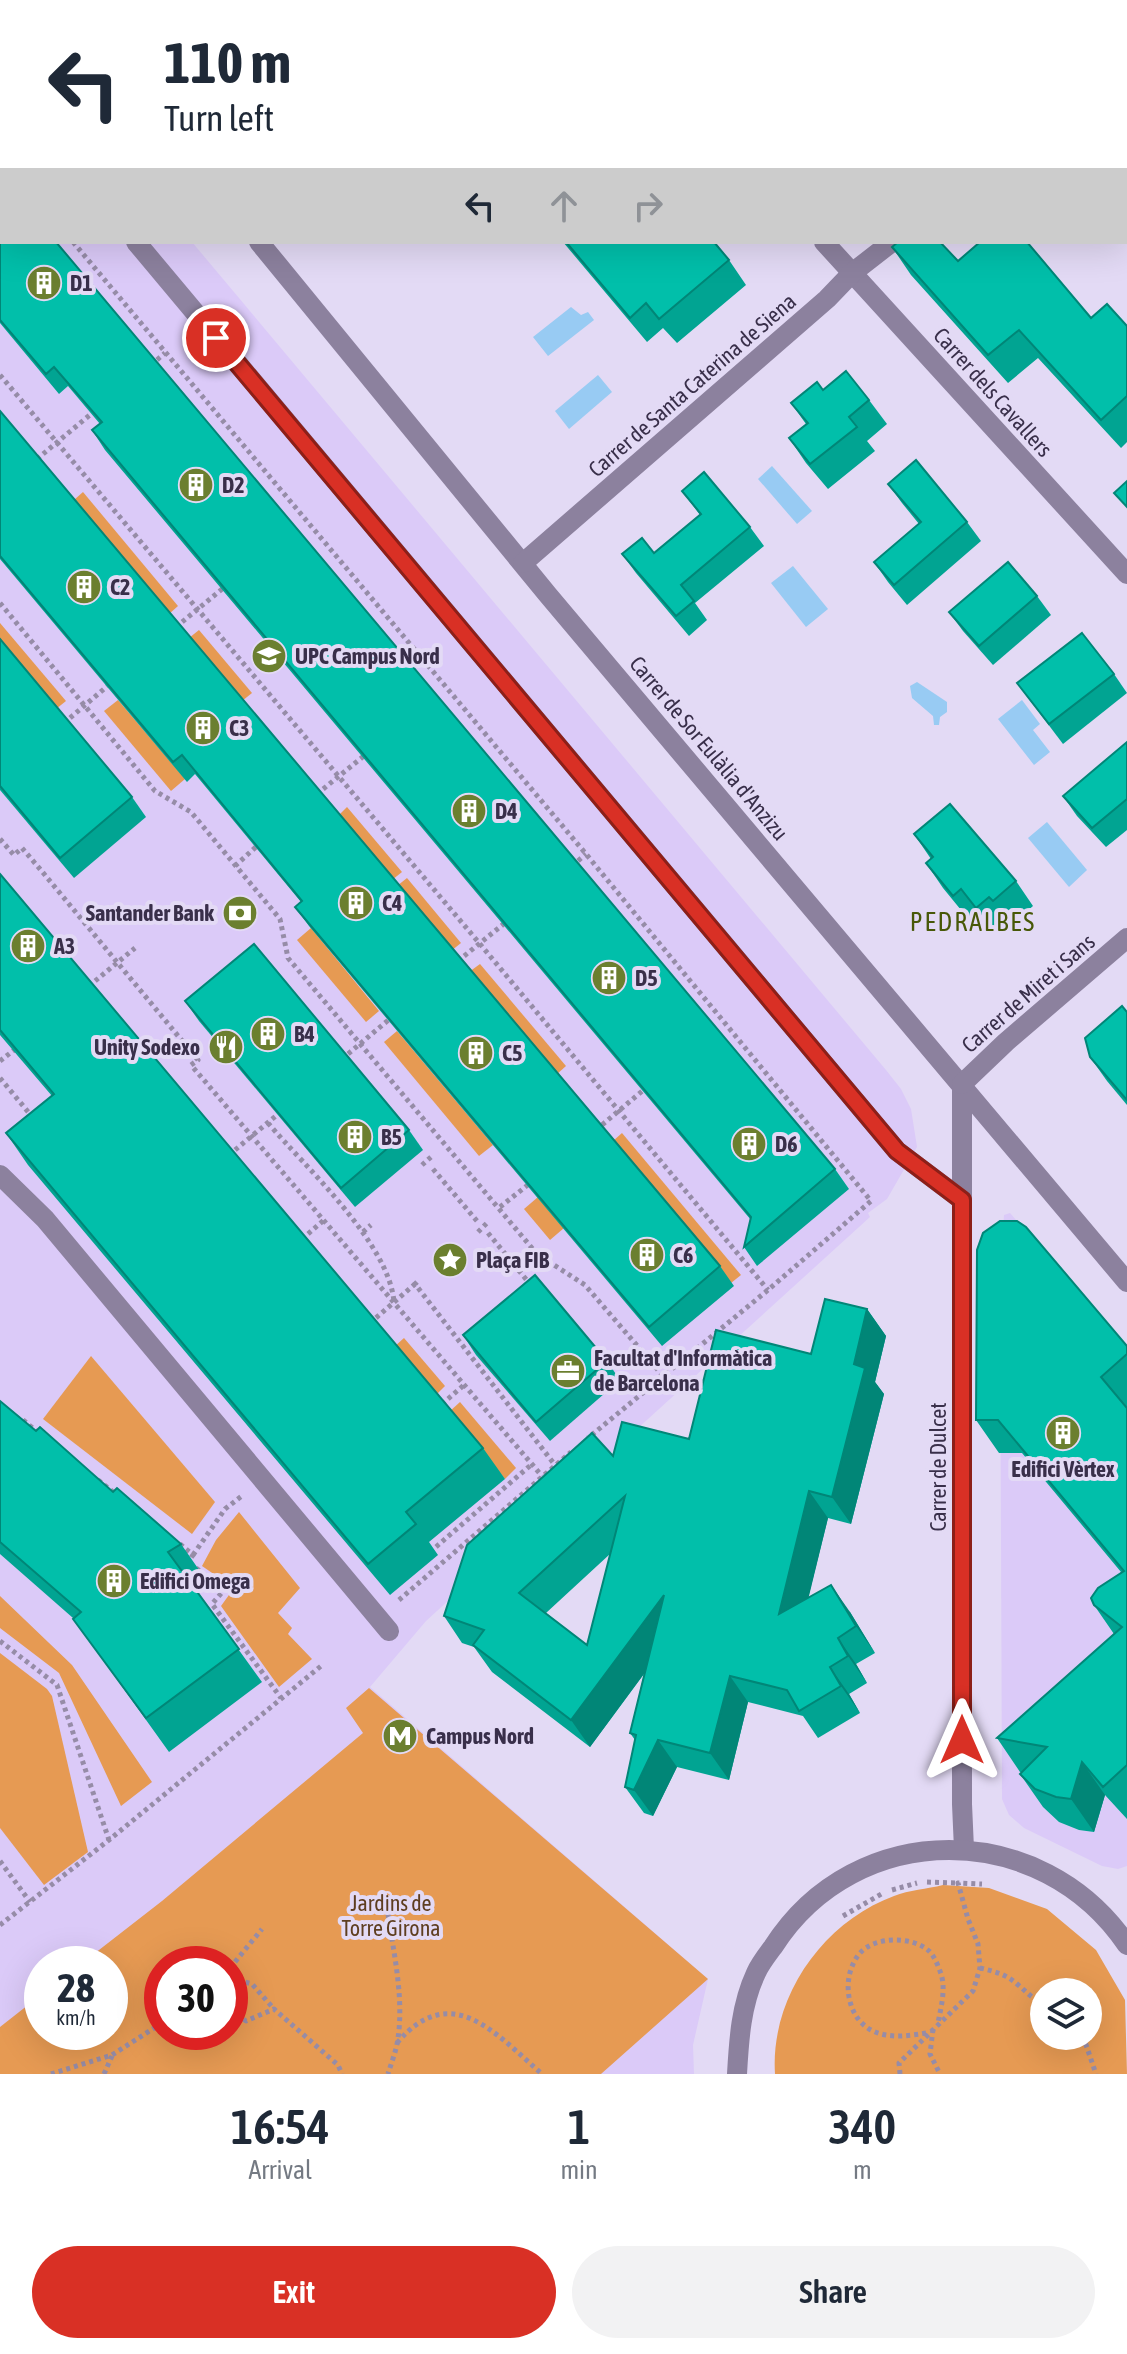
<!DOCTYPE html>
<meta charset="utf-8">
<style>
body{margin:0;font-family:"Asap Condensed",sans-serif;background:#f2f2f3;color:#1f2937;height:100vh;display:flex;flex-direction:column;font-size:30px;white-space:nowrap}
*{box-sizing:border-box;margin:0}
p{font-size:26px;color:#747a83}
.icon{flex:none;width:44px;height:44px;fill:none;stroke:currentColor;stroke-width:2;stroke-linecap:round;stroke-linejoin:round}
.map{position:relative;height:2074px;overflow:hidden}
.drawer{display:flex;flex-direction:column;background:#fff;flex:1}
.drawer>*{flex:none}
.top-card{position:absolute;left:0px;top:0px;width:1128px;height:244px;box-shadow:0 8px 32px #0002;background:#fff;color:#1f2937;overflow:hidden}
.fabs{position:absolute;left:1030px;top:1978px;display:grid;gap:16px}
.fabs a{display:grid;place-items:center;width:72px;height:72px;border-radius:50%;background:#fff;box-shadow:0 8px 32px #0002;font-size:40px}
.speed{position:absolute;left:24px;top:1946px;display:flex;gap:16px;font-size:40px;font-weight:700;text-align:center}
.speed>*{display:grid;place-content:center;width:104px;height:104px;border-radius:50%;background:#fff;box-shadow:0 8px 32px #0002;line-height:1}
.speed small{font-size:20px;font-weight:400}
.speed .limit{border:12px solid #d22;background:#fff;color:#111}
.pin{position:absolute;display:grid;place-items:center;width:68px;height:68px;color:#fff;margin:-34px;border:4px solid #fff;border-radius:50%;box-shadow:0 2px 8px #0007}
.me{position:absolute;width:88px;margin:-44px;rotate:0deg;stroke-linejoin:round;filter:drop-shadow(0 0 6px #0008)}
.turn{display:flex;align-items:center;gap:28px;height:168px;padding:0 32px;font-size:36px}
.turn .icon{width:104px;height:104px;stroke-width:2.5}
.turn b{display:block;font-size:56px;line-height:68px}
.lanes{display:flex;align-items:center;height:76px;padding:0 32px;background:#0003;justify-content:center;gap:40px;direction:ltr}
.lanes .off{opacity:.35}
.eta{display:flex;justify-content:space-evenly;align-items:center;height:136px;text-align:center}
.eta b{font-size:48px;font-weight:600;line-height:56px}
.primary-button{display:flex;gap:16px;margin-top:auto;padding:16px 32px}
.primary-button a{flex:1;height:92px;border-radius:48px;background:#d93025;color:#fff;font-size:32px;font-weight:600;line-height:92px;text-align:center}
.primary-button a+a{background:#f2f2f3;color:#1f2937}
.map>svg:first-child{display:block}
</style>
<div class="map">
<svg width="1127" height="2074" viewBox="0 0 1127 2074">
<rect width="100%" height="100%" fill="#e3daf5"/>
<g fill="#dbcaf8" fill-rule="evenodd">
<path d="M0,13L2,242H192L886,1070L901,1089L911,1109L917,1147L887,1199L868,1213L870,1217L426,1621L370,1687L708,1979L693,2045L694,2074H0ZM42,1964H110V2032H42ZM162,1964H230V2032H162Z"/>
<polygon points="1010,1213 1127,1350 1127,1866 1118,1869 1102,1866 1024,1828 1009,1815 1002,1799 1000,1283 1004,1215"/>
</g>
<g fill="#e69a53" fill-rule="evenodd">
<polygon points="83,492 178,606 169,614 74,500"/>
<polygon points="0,623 66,701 56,709 0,642"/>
<polygon points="199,630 252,693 242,701 189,638"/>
<polygon points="118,700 185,779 171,791 104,711"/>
<polygon points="347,807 402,872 392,880 338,816"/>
<polygon points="407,878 461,943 451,951 397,886"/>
<polygon points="311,928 379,1011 366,1022 297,940"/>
<polygon points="480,964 566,1066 556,1075 469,972"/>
<polygon points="397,1031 493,1145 479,1156 384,1042"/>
<polygon points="622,1133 741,1275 731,1283 613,1141"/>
<polygon points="538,1197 564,1228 550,1240 524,1209"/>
<polygon points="404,1338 445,1386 435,1396 394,1347"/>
<polygon points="91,1356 215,1502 192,1534 43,1419"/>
<polygon points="460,1402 516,1468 505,1479 449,1412"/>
<polygon points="239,1512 300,1588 278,1613 292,1628 288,1634 312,1659 279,1687 221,1606 234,1588 202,1566 216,1540"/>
<polygon points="0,1596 72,1665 152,1782 121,1806 59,1673 0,1628"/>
<polygon points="0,1653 47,1689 52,1696 88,1852 44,1885 0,1828"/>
<path d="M369,1688L708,1979L601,2074H0V2027L42,1994V2032H110V1964H81L162,1901L363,1733L346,1708ZM162,1964H230V2032H162Z"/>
<path d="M943,1885L989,1888L1047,1909L1096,1950L1125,2000L1127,2074H775C770,1997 823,1922 894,1896C909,1890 927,1889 943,1885ZM1044,1992H1088V2036H1044Z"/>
</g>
<g fill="#98cbf3">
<polygon points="571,307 581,315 588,312 594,320 548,356 533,337"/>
<polygon points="598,375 612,392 569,429 555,411"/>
<polygon points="772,466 812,511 797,524 758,479"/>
<polygon points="793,566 828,609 806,627 771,583"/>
<polygon points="917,682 947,702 947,712 940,717 939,725 934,725 933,716 912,698 910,686"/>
<polygon points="1022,700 1040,724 1033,730 1050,752 1034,765 998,719"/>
<polygon points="1047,822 1087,870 1069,887 1028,838"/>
</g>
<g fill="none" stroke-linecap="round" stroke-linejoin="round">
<g stroke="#968ca7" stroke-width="5" stroke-dasharray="4 4" stroke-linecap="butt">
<polyline points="0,154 2,157"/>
<polyline points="73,242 586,854 871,1201 768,1290 588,1438"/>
<polyline points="151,365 165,353"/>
<polyline points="0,375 480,944 768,1290"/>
<polyline points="37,459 97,409"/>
<polyline points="0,603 155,791 191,812 280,919 288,958 537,1254 585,1285 664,1377"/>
<polyline points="176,627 227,585"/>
<polyline points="64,723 111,683"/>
<polyline points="317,794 365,755"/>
<polyline points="0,839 14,855 22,848 40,869 198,1060 191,1065 542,1476"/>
<polyline points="235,866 258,845"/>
<polyline points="572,866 586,854"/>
<polyline points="458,961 506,922"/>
<polyline points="89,986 135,948"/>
<polyline points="342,1059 392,1017"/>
<polyline points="0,1061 18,1047"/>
<polyline points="0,1078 34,1119"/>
<path d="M268,1123C306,1168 389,1243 394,1302"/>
<polyline points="596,1130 647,1087"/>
<polyline points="229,1155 283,1110"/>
<polyline points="422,1165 431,1157"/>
<polyline points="433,1169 477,1221"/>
<polyline points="500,1207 529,1184"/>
<polyline points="363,1232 371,1225"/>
<polyline points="478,1232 488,1222"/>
<polyline points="488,1233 530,1284"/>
<polyline points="302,1239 324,1220"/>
<polyline points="417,1282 415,1284 555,1465"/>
<polyline points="370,1323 415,1284"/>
<polyline points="442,1404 464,1385"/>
<polyline points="23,1420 40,1434"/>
<polyline points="98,1480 118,1496"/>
<polyline points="180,1544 193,1555 188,1562"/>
<polyline points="430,1552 532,1464"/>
<polyline points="193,1555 225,1509 243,1495"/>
<polyline points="196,1568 224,1590 212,1604 281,1698"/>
<polyline points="399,1600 571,1452"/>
<polyline points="0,1641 57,1685 109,1840"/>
<polyline points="0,1861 30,1902"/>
<polyline points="927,1882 958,1883"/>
<polyline points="892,1890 917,1883"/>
<path d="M388,1914C394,1955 405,2002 397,2044C395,2054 391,2064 388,2074"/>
<polyline points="843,1916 883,1893"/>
<polyline points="0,1925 109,1840 321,1666"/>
<polyline points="230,1968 262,1929"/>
<path d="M980,1968C993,1971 1006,1974 1017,1984C1027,1992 1031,1998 1044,2004"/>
<polyline points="230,1978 252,1984 274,2009"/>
<polyline points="230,2011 246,2021 274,2009 338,2065 342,2074"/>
<polyline points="933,2029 930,2054 940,2074"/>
<path d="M926,2033C908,2036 888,2039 871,2030C845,2016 841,1975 860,1953C875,1936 913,1936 929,1951C934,1955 939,1968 941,1974C946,1989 941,2007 938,2023"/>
<polyline points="1083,2036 1096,2074"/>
<path d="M397,2043C451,1979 496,2034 542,2074"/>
<polyline points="51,2074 112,2055 162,2023"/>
<polyline points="104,2074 112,2056"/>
<polyline points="900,2074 899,2063 973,1991 980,1968 978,1944 968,1919 958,1883 982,1884"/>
</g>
<g stroke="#8c819e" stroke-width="20">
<polyline points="60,0 61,2"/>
<polyline points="610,0 611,2"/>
<polyline points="1126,58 1127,57"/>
<polyline points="0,80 2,82"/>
<polyline points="136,242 897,1151 962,1200"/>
<polyline points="259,242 548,595 1127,1282"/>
<polyline points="824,242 1127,574"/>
<polyline points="523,563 827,299 852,273 892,242"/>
<polyline points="962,1084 962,1804 964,1849"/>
<polyline points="962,1084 1006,1042 1127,938"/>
<polyline points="0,1175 45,1219 389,1631"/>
<path d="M737,2074C739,2039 741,2005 756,1973C760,1964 767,1955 773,1947C856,1817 1042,1819 1127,1945"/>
</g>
</g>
<g fill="#01a492" fill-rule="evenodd">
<polygon points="926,0 949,0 947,2 928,2"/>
<polygon points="0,175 835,1169 849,1189 757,1266 744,1247 751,1220 105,450 92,430 100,424 68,386 59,394 0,323"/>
<polygon points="563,242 714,242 729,260 746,285 677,343 663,328 647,342"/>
<polygon points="892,247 958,261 1091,318 1127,326 1127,442 1121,448 1038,358 1008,383 911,275"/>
<polygon points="823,390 869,400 887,424 867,441 875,451 828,489 806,463 789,438 806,424 791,403"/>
<polygon points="0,411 720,1266 734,1286 662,1346 309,926 295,907 301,902 195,774 187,782 0,559"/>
<polygon points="888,484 967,522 981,541 907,605 888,582 874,562 919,524 902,503"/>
<polygon points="682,491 750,527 764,546 695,603 707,620 689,636 636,573 622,554 654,553 700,515"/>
<polygon points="1037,596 1051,615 993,665 963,631 949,612"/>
<polygon points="0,639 132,797 146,817 74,878 0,790"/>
<polygon points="1114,674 1127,693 1063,744 1017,683"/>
<polygon points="1127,742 1127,830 1106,847 1077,816 1063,796"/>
<polygon points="914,834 1016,881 1033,906 1010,926 1006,922 993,932 978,914 970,921 943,888 926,863 931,859"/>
<polygon points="0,874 483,1448 505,1479 429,1542 438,1555 390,1595 28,1165 6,1133 52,1096 0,1035"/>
<polygon points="185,1001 409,1130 423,1150 355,1207 199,1021"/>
<polygon points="1127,1012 1127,1105 1107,1081 1090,1057"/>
<path d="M867,1309L886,1336L875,1382L884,1394L851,1524L828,1518L808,1598L850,1612L875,1653L856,1664L867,1683L849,1694L860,1713L818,1738L803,1716L748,1702L729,1780L677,1767L653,1816L644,1813L625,1787L635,1740L630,1733L644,1674L590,1747L492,1672L474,1647L462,1643L444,1616L613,1456L689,1439L811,1354ZM610,1554L587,1645L546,1613Z"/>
<polygon points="463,1335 607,1361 620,1380 550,1441 476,1355"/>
<polygon points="1127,1346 1127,1819 1105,1795 1094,1832 1079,1830 1059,1822 1043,1807 1020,1774 1022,1772 1020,1772 997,1738 1114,1634 1094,1605 1121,1572 1022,1453 999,1453 976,1420"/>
<polygon points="0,1401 113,1492 181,1544 204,1577 192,1585 262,1682 169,1752 73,1618 0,1554"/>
</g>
<g fill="#018677">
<polygon points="867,1309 886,1336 875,1382 884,1394 851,1524 832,1497 854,1364"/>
<polygon points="809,1491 828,1518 798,1641 779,1614"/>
<polygon points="831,1585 850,1612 875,1653 856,1626"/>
<polygon points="664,1595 682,1622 590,1747 571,1720"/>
<polygon points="838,1638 856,1664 867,1683 848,1656"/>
<polygon points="830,1667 849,1694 860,1713 841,1686"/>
<polygon points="730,1676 748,1702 729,1780 710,1753"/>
<polygon points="658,1740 677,1767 653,1816 634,1790"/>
<polygon points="1082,1762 1105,1795 1094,1832 1071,1799"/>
</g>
<g fill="#01bfaa" stroke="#018677" stroke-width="2" fill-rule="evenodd">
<polygon points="743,0 807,0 809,2 745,2"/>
<polygon points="0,175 2,177 2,242 56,242 835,1169 744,1247 751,1217 92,430 102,422 54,367 46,374 0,320"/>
<polygon points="566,242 714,242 729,260 659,319 646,303 630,318"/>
<polygon points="898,242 940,242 958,261 980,242 1027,242 1091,318 1107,304 1127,326 1127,396 1101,420 1019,330 988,355 892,247"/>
<polygon points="846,371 869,400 849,417 857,427 810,464 789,438 808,423 791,403 817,382 823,390"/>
<polygon points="0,411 720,1266 649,1327 295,907 302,901 182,755 173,762 0,556"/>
<polygon points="916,460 967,522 894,585 874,562 921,522 888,484"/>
<polygon points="704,472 750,527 681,585 694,601 676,616 622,554 642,538 654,553 701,514 682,491"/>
<polygon points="1127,481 1127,507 1114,493"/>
<polygon points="1008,562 1037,596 979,646 949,612"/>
<polygon points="1082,633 1114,674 1049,724 1017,683"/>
<polygon points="0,639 132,797 60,858 0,786"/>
<polygon points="1127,742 1127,799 1092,828 1063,796"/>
<polygon points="950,804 1016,881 993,901 989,897 976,908 961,889 953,896 926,863 933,857 914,834"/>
<polygon points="0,874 483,1448 406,1512 416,1524 368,1564 6,1133 54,1094 0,1030"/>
<polygon points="254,944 409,1130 341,1188 185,1001"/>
<polygon points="1122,1006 1127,1012 1127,1100 1090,1057 1085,1038"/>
<polygon points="1000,1221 1017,1221 1026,1227 1127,1346 1127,1354 1101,1377 1127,1408 1127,1765 1103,1787 1082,1762 1071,1799 1056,1797 1035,1789 1020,1774 1047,1747 997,1738 1122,1627 1094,1605 1091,1598 1098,1588 1124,1571 998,1420 976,1420 977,1250 983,1233"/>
<polygon points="535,1275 607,1361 536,1422 463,1335"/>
<path d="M825,1299L867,1309L854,1364L865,1368L832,1497L809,1491L779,1614L831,1585L856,1626L838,1638L848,1656L830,1667L841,1686L799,1711L787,1690L730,1676L710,1753L658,1740L634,1790L625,1787L636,1735L630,1733L664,1595L571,1720L473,1645L484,1630L444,1616L467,1545L592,1433L613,1456L622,1422L689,1439L716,1330L811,1354ZM625,1496L587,1645L519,1593Z"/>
<polygon points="0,1401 36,1431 40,1427 113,1492 117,1488 181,1544 168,1552 239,1649 146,1718 73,1619 81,1612 0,1542"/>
</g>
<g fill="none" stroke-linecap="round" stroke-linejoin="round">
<defs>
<polyline id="route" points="216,338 897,1151 962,1200 962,1740"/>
</defs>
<use href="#route" stroke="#8d1f18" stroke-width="20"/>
<use href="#route" stroke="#d93025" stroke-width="14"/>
</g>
<defs>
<symbol id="building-disc" viewBox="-11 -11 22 22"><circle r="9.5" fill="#6b7f2f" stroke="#e3daf5"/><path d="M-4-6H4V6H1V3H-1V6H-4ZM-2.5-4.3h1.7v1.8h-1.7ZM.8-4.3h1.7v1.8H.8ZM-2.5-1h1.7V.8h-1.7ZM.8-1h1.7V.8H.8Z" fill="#fff"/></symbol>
<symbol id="university-disc" viewBox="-11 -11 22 22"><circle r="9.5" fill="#6b7f2f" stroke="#e3daf5"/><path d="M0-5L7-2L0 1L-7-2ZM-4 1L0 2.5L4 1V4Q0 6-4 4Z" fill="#fff"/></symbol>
<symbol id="bank-disc" viewBox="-11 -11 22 22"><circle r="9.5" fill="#6b7f2f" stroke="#e3daf5"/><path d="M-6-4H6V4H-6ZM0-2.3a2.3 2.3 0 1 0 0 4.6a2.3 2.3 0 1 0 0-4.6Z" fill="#fff"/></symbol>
<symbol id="restaurant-disc" viewBox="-11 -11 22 22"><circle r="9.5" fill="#6b7f2f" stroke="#e3daf5"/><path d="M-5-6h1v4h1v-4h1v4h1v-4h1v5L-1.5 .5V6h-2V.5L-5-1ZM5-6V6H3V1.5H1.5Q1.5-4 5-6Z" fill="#fff"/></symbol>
<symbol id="sight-disc" viewBox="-11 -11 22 22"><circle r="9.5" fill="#6b7f2f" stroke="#e3daf5"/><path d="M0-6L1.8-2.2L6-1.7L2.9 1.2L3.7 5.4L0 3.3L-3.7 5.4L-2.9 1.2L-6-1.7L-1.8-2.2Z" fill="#fff"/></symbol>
<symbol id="office-disc" viewBox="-11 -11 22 22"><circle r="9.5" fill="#6b7f2f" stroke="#e3daf5"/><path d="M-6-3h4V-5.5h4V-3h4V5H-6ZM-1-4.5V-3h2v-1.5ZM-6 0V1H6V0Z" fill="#fff"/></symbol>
<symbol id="metro-disc" viewBox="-11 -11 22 22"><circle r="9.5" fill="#6b7f2f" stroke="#e3daf5"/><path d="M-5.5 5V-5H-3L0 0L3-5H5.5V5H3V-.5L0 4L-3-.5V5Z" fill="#fff"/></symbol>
</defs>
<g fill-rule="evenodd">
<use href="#building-disc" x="24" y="263" width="40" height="40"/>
<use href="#building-disc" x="176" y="465" width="40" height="40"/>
<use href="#building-disc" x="64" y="567" width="40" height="40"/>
<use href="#university-disc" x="249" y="636" width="40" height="40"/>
<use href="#building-disc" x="183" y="708" width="40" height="40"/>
<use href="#building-disc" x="449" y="791" width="40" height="40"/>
<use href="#building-disc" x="336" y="883" width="40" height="40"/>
<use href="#bank-disc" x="220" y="893" width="40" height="40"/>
<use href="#building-disc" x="8" y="926" width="40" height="40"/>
<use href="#building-disc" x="589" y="958" width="40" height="40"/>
<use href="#building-disc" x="248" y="1014" width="40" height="40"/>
<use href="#restaurant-disc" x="206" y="1027" width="40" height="40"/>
<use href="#building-disc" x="456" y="1033" width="40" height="40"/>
<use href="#building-disc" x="335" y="1117" width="40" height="40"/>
<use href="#building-disc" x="729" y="1124" width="40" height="40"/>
<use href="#building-disc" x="627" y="1235" width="40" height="40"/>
<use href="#sight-disc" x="430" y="1240" width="40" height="40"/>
<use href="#office-disc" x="548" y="1351" width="40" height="40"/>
<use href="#building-disc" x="1043" y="1413" width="40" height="40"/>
<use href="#building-disc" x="94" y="1561" width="40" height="40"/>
<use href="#metro-disc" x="380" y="1716" width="40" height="40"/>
</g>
<g text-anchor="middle" stroke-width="8" stroke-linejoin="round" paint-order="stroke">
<g font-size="22" font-weight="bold" fill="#392f4a" stroke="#e3daf5" text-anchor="start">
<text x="70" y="291">D1</text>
<text x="222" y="493">D2</text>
<text x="110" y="595">C2</text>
<text x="295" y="664">UPC Campus Nord</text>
<text x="229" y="736">C3</text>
<text x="495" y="819">D4</text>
<text x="382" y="911">C4</text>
<text x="214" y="921" text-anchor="end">Santander Bank</text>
<text x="54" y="954">A3</text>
<text x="635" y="986">D5</text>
<text x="294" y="1042">B4</text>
<text x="200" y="1055" text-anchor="end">Unity Sodexo</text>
<text x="502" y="1061">C5</text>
<text x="381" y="1145">B5</text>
<text x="775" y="1152">D6</text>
<text x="673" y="1263">C6</text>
<text x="476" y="1268">Plaça FIB</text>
<text x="594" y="1366">Facultat d'Informàtica<tspan x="594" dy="25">de Barcelona</tspan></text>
<text x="1063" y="1477" text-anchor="middle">Edifici Vèrtex</text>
<text x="140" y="1589">Edifici Omega</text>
<text x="426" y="1744">Campus Nord</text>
</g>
<g font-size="22" fill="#392f4a" stroke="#e3daf5">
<text transform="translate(692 385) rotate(-41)" y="8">Carrer de Santa Caterina de Siena</text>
<text transform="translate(993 392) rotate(48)" y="8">Carrer dels Cavallers</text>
<text transform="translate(709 748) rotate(50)" y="8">Carrer de Sor Eulàlia d'Anzizu</text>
<text transform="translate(1028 993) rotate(-41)" y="8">Carrer de Miret i Sans</text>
<text transform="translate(938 1467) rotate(-90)" y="8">Carrer de Dulcet</text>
</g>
<g font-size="22" fill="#5e3e20" stroke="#e3daf5">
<text x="391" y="1911">Jardins de<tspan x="391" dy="25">Torre Girona</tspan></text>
</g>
<g font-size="26" letter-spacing="2" fill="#485808" stroke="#e3daf5">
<text x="973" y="931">PEDRALBES</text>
</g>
</g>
</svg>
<div class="fabs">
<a><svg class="icon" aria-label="layers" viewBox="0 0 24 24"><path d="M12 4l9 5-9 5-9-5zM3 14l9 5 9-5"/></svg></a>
</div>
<div class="speed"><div>28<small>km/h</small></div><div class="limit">30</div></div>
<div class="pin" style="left:216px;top:338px;background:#d93025"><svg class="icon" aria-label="arrive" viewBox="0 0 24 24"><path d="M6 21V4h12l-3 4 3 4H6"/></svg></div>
<svg class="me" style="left:962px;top:1740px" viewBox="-20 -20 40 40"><path d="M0-17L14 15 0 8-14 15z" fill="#d93025" stroke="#fff" stroke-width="4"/></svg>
<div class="top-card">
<div class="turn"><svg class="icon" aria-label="left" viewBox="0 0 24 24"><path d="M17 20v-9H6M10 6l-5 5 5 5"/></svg><div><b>110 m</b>Turn left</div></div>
<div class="lanes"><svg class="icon" aria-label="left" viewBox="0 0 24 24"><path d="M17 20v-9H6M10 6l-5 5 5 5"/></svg><svg class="icon off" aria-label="ahead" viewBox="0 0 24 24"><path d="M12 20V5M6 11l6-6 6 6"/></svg><svg class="icon off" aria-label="right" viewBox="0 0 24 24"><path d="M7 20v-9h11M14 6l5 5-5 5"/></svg></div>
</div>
</div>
<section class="drawer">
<div class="eta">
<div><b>16:54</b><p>Arrival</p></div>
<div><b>1</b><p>min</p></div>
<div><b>340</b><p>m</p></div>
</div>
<div class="primary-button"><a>Exit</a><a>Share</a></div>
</section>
